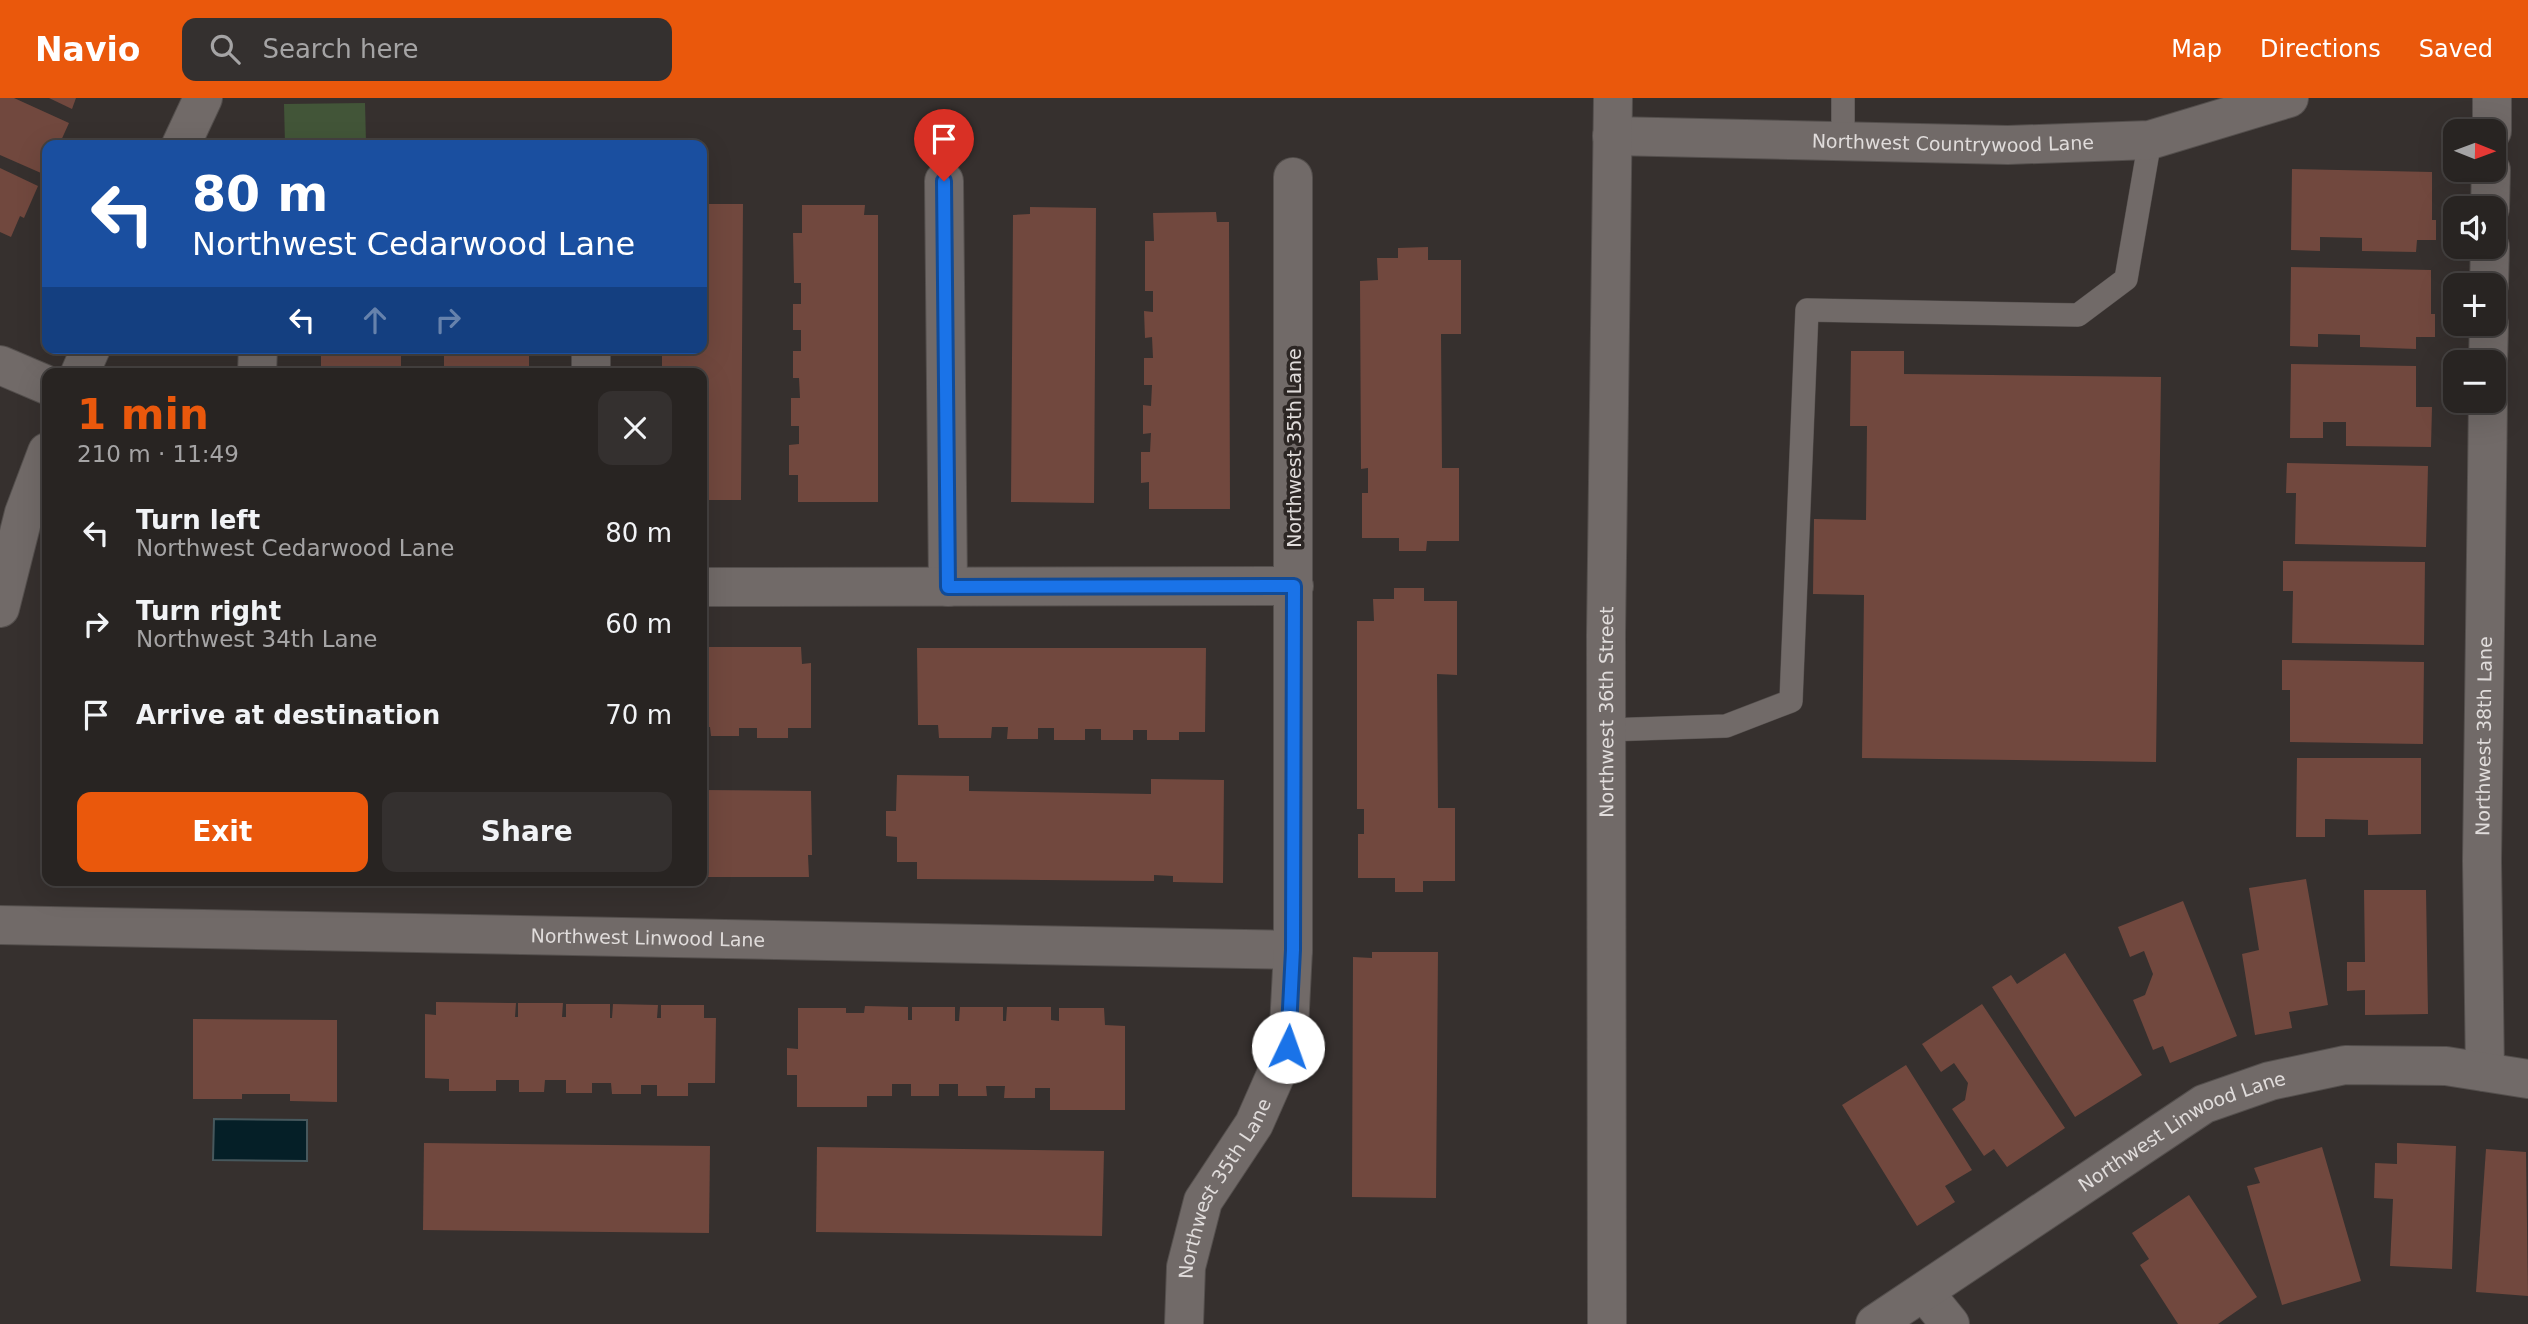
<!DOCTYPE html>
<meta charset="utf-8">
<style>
body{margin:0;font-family:"DejaVu Sans",sans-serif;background:#34302f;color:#f1f3f6;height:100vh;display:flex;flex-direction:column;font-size:26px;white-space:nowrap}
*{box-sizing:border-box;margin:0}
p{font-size:23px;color:#a5a4a5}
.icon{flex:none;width:38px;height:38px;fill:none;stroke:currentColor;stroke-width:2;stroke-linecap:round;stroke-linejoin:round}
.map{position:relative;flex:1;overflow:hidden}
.sheet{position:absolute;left:42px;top:270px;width:665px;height:518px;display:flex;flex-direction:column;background:#282422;border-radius:14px;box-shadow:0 7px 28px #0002,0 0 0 2px #444140}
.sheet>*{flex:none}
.banner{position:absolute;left:42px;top:42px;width:665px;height:214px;border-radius:14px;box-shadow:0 7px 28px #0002,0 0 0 2px #444140;background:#1a4fa0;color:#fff;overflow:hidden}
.needle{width:46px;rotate:91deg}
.fabs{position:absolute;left:2443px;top:21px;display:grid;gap:14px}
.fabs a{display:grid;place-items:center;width:63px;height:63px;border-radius:14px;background:#282422;box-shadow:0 7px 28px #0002,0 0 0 2px #444140;font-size:35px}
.pin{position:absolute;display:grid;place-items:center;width:60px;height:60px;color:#fff;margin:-72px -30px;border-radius:50% 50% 50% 0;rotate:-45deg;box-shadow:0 0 7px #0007}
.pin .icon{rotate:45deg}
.me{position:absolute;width:77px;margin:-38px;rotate:3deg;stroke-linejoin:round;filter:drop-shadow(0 0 5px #0008)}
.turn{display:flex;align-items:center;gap:24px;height:147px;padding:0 35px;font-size:32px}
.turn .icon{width:91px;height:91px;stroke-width:2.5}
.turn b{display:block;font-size:49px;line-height:60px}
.lanes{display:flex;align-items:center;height:66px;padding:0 35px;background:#0003;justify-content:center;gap:35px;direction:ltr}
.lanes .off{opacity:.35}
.round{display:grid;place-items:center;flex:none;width:74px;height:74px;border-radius:14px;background:#34302f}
.head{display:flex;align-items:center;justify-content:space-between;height:119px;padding:0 35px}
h1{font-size:42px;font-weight:700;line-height:52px;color:#ea580c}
.action{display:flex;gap:14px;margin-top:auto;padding:14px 35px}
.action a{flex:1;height:80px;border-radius:14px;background:#ea580c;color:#fff;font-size:28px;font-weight:700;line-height:80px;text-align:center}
.action a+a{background:#34302f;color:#f1f3f6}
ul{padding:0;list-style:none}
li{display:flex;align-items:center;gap:21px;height:91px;padding:0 35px}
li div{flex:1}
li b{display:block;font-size:26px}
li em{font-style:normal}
header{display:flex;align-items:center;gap:42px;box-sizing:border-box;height:98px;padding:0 35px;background:#ea580c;color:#fff}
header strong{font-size:33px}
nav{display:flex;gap:38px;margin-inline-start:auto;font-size:24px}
.search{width:490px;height:63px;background:#34302f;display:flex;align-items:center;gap:18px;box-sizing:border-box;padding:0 24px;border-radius:14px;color:#a5a4a5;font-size:26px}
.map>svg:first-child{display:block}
</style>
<header>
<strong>Navio</strong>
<div class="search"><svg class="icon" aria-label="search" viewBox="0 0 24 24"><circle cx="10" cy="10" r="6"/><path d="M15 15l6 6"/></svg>Search here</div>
<nav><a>Map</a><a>Directions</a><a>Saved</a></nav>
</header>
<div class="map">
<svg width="2528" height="1226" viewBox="0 0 2528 1226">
<rect width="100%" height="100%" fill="#36302e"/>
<polygon fill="#425538" points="365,5 366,45 285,46 284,6"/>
<polygon fill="#051f27" stroke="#47585d" stroke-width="2" points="214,1021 307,1022 307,1063 213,1062"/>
<g fill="#71483e">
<polygon points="0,0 14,0 69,25 59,47 47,47 47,62 41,75 0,57"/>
<polygon points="49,0 76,0 72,11"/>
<polygon points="0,70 38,88 24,120 20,118 11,139 0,134"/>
<polygon points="2292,71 2432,74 2432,122 2436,122 2436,142 2417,142 2416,154 2362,153 2362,140 2320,139 2320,153 2291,152"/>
<polygon points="702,106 743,106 741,402 702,402 702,275 662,275 662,250 702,250"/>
<polygon points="802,107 865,107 864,117 878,117 878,404 798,404 798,377 789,377 789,347 799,346 799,328 791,328 791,300 800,300 799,280 793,280 793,253 801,253 801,232 793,232 793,206 801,206 801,185 794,185 793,135 802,135"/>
<polygon points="1030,109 1096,110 1094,405 1011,404 1013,117 1030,116"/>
<polygon points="1216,114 1217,124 1229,124 1230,411 1149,411 1149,384 1141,385 1141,354 1150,354 1151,335 1143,336 1143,307 1151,308 1152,287 1144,287 1144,260 1153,260 1152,239 1145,240 1144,213 1153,214 1153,193 1145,193 1145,143 1154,143 1153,115"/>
<polygon points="1428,149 1428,162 1461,162 1461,236 1441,236 1442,370 1459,370 1459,443 1427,443 1426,453 1399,453 1399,440 1362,440 1362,395 1368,395 1368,370 1361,371 1360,183 1378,182 1377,160 1398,160 1398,150"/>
<polygon points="2291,169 2431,172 2431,216 2435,216 2435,239 2416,239 2416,251 2360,249 2360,237 2318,236 2318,249 2290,248"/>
<rect x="321" y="250" width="80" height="25"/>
<polygon points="452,250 529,250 529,275 444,275 444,251"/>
<polygon points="1851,253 1904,253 1904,276 2161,279 2156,664 1862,660 1864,497 1813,496 1814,421 1866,422 1867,328 1850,328"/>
<polygon points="2291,266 2416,268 2416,309 2432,309 2431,349 2346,348 2346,324 2323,324 2323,340 2290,340"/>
<polygon points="2287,365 2428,368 2426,449 2295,446 2296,395 2286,395"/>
<polygon points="2283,463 2425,464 2424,547 2292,545 2293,493 2283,493"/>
<polygon points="1394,490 1424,490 1424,503 1457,503 1457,577 1437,576 1438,710 1455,710 1455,783 1423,783 1423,794 1395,794 1395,780 1358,780 1358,736 1364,736 1364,711 1357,711 1357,523 1374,523 1373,501 1394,501"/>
<polygon points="702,549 801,549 802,566 811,565 811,630 788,630 788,640 757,640 757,630 739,630 739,638 711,638 710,629 702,629"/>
<polygon points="917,550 1206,550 1205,634 1179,634 1179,642 1147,642 1147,632 1133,632 1133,642 1101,642 1101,631 1085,631 1085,642 1054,642 1054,630 1038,630 1038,641 1007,641 1008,629 992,629 991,640 939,640 938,627 918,627"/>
<polygon points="2282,562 2424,564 2423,646 2290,644 2290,592 2282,592"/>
<polygon points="2297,660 2421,660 2421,736 2368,737 2368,722 2325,721 2325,739 2296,739"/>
<polygon points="897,677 969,678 969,693 1151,696 1151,681 1224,682 1223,785 1173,784 1173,778 1154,777 1154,783 917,781 917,764 897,764 897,739 886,738 886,713 896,713"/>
<polygon points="702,692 811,693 812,757 808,757 809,779 702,779"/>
<polygon points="2306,781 2328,907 2289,914 2292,930 2255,937 2242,856 2259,852 2249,790"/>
<polygon points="2364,792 2426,792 2428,916 2365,917 2365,892 2347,893 2347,864 2365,864"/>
<polygon points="2183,803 2237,938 2170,965 2163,948 2153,952 2133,902 2145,897 2153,876 2144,853 2130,859 2118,829"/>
<polygon points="1372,854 1438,854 1436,1100 1352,1099 1353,859 1372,860"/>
<polygon points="2065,855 2142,977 2075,1019 1992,889 2011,877 2017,886"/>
<polygon points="436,904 516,905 515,919 518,919 518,905 563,905 562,919 566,919 566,906 610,906 610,920 612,920 613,906 658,907 657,920 661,920 661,907 704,907 704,920 716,920 715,985 688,985 688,998 657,998 657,987 641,987 641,996 612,996 611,985 592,985 592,995 566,995 566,982 545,982 544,994 519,994 519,982 496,982 496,993 449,993 449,981 425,980 425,916 436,917"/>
<polygon points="1982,906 2065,1030 2007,1069 1994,1051 1984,1058 1952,1011 1965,1002 1968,985 1954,965 1941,974 1922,946"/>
<polygon points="865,908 908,909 908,922 912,922 912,909 955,909 955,923 959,923 960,909 1003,909 1003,923 1006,923 1007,909 1051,909 1051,922 1059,923 1059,910 1104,910 1105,927 1125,928 1125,1012 1050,1012 1050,990 1035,990 1035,1000 1004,1000 1005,988 986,988 987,998 958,998 958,986 939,986 939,998 911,998 911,986 892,986 892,998 867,998 867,1009 797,1009 797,977 787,977 787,950 798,951 798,910 846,910 846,915 864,915"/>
<polygon points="193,921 337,922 337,1004 290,1003 290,996 242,996 242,1001 193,1001"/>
<polygon points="1906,967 1972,1072 1945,1088 1955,1104 1917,1128 1842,1007"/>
<polygon points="424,1045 710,1048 709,1135 423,1132"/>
<polygon points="2397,1045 2456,1048 2452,1171 2390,1168 2393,1101 2374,1100 2375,1065 2397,1066"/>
<polygon points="817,1049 1104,1053 1102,1138 816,1134"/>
<polygon points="2322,1049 2361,1183 2282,1207 2247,1088 2260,1085 2254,1070"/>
<polygon points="2486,1051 2526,1054 2528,1198 2476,1194"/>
<polygon points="2189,1097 2257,1199 2218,1226 2178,1226 2140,1167 2149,1161 2132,1135"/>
</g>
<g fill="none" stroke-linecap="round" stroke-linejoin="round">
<defs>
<g id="service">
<polyline points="1843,43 1843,0"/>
<polyline points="1606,632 1726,628 1791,603 1807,212 2078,217 2126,181 2150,42"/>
</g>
<g id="minor">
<polyline points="2492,33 2492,0"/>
<path id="s1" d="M1612,38L2008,47L2150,42L2289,0"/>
<polyline points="181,47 203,0"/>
<polyline points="944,83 948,489"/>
<polyline points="2490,110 2491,72"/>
<polyline points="2489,187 2490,149"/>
<polyline points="591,250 591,275"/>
<polyline points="2488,264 2489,226"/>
<polyline points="0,267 47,287"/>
<polyline points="80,275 91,250"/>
<polyline points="257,275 258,250"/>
<polyline points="702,489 1294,488"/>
<polyline points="0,510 24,415 47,354"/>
<path id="s2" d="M0,827L1293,852"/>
<path id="s3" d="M2485,974L2482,763L2488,303"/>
<polyline points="1924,1194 1950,1226"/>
<path id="s4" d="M1184,1226L1186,1169L1203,1103L1254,1026L1288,949L1293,852V79"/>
<path id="s5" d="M1875,1226L2204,1006L2270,983L2345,967L2446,968L2528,981"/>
</g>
<g id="secondary">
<path id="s6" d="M1607,1226L1606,537L1613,0"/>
</g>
</defs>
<use href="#service" stroke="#544f4d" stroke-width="24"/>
<use href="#minor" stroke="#544f4d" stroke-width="40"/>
<use href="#secondary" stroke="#544f4d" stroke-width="40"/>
<use href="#service" stroke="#716a68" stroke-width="23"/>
<use href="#minor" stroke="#716a68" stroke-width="38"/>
<use href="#secondary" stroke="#716a68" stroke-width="38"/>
</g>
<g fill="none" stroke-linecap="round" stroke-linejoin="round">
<defs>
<polyline id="route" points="944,83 948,489 1294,488 1293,852 1288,949"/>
</defs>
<use href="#route" stroke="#114b97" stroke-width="18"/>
<use href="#route" stroke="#1a73e8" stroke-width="12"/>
</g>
<g text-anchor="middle" stroke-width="7" stroke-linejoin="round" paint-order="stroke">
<g font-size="19" fill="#e0dcdb" stroke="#2c2624">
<text dy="7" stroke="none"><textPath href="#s1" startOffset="341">Northwest Countrywood Lane</textPath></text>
<text transform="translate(1294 350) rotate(-90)" y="7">Northwest 35th Lane</text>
<text dy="7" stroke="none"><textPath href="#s6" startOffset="612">Northwest 36th Street</textPath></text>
<text dy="7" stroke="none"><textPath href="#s3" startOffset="336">Northwest 38th Lane</textPath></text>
<text dy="7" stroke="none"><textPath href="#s2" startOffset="648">Northwest Linwood Lane</textPath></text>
<text dy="7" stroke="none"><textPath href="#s5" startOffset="364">Northwest Linwood Lane</textPath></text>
<text dy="7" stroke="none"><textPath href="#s4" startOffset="145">Northwest 35th Lane</textPath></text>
</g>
</g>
</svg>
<div class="fabs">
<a><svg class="needle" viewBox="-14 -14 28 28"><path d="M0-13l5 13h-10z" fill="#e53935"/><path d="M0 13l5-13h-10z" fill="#a5a4a5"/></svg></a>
<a><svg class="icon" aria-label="sound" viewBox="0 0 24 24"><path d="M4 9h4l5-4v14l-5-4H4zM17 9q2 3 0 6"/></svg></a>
<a>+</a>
<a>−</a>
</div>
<div class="pin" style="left:944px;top:83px;background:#d93025"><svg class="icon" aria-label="arrive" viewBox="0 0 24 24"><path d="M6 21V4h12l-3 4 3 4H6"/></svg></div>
<svg class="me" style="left:1288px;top:949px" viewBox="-20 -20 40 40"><circle r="19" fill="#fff"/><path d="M0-13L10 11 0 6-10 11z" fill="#1a73e8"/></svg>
<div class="banner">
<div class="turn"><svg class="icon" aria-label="left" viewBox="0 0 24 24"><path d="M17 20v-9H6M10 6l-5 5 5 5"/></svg><div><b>80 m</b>Northwest Cedarwood Lane</div></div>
<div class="lanes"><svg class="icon" aria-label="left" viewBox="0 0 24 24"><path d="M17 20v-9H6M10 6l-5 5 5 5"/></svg><svg class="icon off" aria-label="ahead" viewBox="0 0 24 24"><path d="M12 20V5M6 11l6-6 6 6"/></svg><svg class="icon off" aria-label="right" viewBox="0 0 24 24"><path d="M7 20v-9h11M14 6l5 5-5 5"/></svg></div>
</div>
<section class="sheet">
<div class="head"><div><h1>1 min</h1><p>210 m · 11:49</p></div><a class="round"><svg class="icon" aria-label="close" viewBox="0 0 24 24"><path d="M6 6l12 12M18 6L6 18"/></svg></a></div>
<ul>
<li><svg class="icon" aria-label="left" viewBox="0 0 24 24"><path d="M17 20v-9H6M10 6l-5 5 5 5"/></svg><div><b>Turn left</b><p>Northwest Cedarwood Lane</p></div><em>80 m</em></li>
<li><svg class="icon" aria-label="right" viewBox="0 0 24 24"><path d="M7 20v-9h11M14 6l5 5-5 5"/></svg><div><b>Turn right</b><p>Northwest 34th Lane</p></div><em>60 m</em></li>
<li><svg class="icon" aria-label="arrive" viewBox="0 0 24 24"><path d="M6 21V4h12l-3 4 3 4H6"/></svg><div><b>Arrive at destination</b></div><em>70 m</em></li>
</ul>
<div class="action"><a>Exit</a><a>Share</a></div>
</section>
</div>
